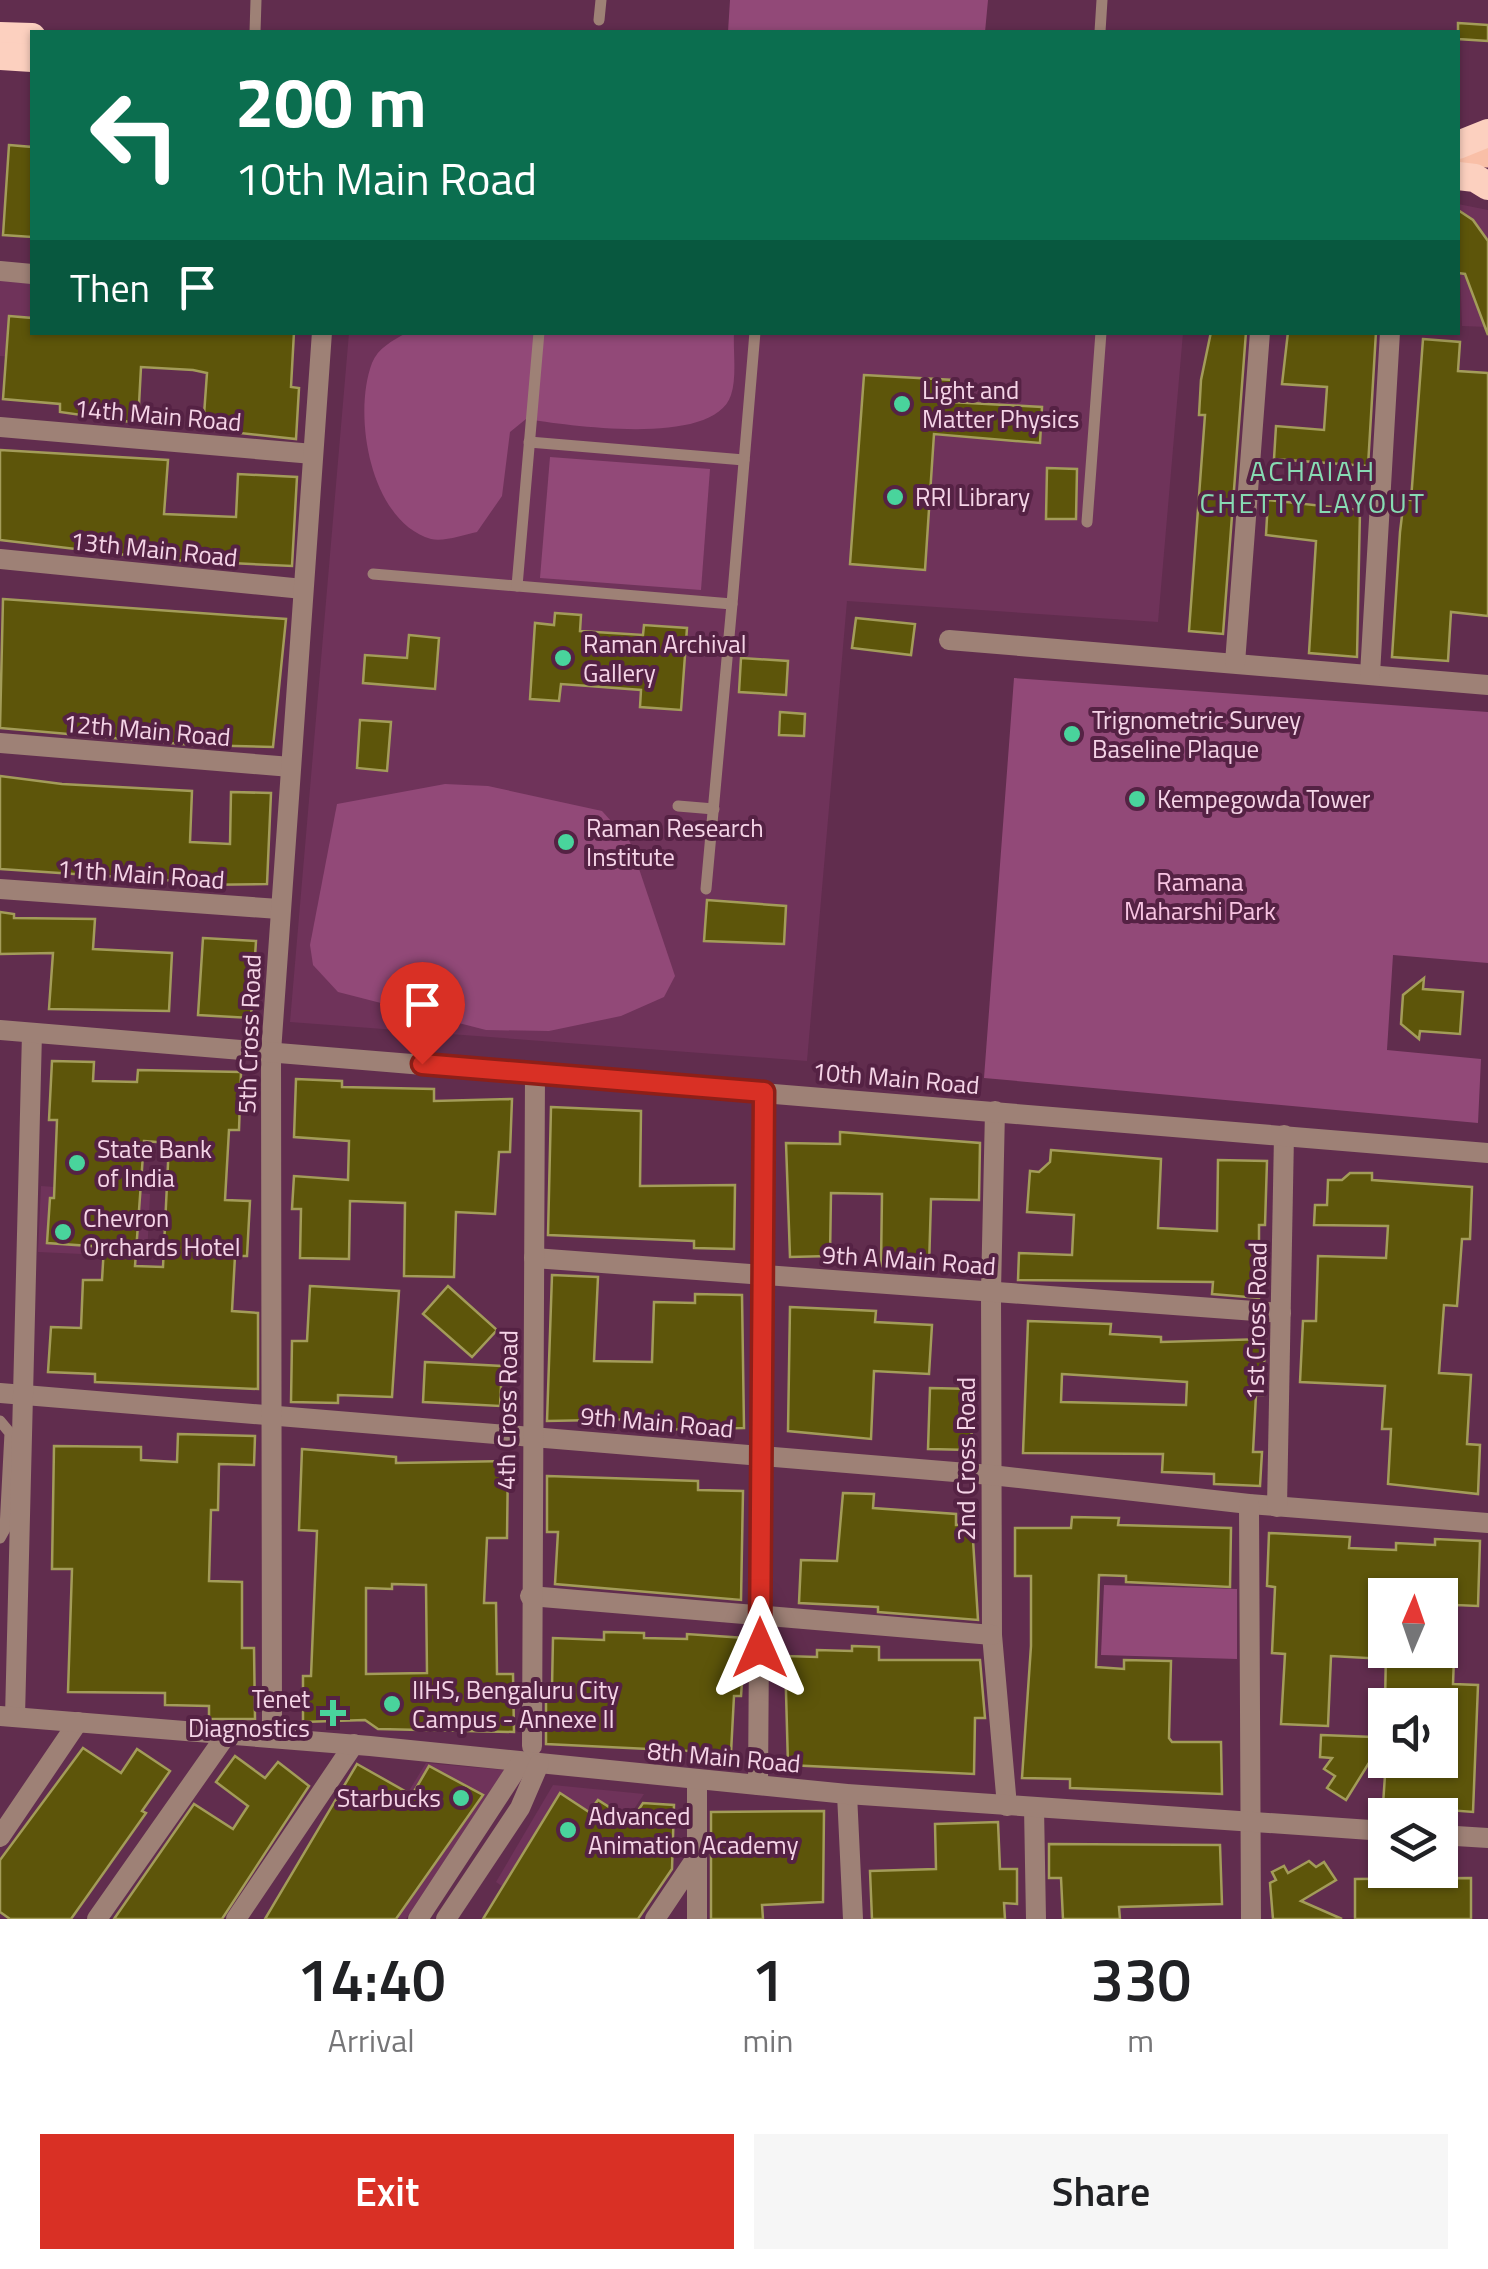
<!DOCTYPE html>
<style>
body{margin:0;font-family:"Titillium Web",sans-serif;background:#f6f6f6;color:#202124;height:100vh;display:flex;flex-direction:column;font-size:38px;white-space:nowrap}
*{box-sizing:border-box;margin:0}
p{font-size:32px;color:#757577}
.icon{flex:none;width:55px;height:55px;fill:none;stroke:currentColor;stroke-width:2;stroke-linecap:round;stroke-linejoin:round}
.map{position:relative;height:1919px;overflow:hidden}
.drawer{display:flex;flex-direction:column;background:#fff;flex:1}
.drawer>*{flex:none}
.guide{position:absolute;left:30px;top:30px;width:1430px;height:305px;border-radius:0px;box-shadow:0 2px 8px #0004;background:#0b6e4f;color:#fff;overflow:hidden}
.needle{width:65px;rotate:2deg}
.tools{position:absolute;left:1368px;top:1578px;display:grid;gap:20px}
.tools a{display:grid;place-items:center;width:90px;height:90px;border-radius:0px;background:#fff;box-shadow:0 2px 8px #0004;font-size:50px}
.pin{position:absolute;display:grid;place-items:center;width:85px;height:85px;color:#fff;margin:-102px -42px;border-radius:50% 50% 50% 0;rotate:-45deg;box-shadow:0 0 10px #0007}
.pin .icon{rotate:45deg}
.me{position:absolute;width:110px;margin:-55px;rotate:0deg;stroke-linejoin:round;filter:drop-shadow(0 0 8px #0008)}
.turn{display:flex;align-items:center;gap:35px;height:210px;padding:0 40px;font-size:45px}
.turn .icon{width:130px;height:130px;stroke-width:2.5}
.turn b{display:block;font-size:70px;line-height:85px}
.then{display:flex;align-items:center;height:95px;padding:0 40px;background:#0003;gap:20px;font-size:38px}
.eta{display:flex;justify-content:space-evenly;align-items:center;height:170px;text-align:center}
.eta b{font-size:60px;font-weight:600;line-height:70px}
.cta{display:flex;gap:20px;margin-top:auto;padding:20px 40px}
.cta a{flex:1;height:115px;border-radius:0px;background:#d93025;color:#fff;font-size:40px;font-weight:600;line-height:115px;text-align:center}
.cta a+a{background:#f6f6f6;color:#202124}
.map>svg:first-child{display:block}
</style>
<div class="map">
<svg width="1488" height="1919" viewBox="0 0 1488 1919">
<rect width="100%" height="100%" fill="#612d4e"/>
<g fill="#6f335a">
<polygon points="1458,204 1488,210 1488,327 1462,326"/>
<polygon points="0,280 32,282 32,332 103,363 0,356"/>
<polygon points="349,333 1183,333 1158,622 847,601 807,1061 290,1022"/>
<polygon points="41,1186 150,1194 147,1257 38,1252"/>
<polygon points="426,1763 504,1770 406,1919 331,1919"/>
<polygon points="553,1785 644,1794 561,1919 549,1919 496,1882"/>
</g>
<g fill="#924978">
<polygon points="730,0 988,0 985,32 728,32"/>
<path d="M406,333H734C733,351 737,377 731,395C714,448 566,425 526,419L510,432L502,496L477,532C463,535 444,542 431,539C371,522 352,416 372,363C378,348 392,341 406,333Z"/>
<polygon points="550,457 710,469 701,590 540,578"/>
<polygon points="1014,678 1488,712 1488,963 1393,955 1387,1050 1481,1059 1478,1123 984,1078"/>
<polygon points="445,784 488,786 602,811 630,842 675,976 664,997 621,1016 549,1031 486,1030 338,992 313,965 310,945 337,804"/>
<polygon points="1104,1585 1237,1589 1237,1659 1101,1655"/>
</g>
<g fill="#5d550a" stroke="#a39c59" stroke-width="2.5" fill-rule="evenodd">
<polygon points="1458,23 1488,25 1488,41 1458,39"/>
<polygon points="9,145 32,147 32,237 3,235"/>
<polygon points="1458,210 1473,220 1488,241 1488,335 1465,274 1458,273"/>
<polygon points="9,316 32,318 32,332 294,332 291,387 299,388 296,439 203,429 207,373 193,370 141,367 138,423 60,412 60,404 3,399"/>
<polygon points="1211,332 1246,332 1223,634 1189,631 1205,415 1199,415 1201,380"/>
<polygon points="1288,332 1376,332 1368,466 1274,459 1276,426 1324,430 1327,387 1282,384"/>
<polygon points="1423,339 1460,342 1458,371 1488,373 1488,616 1451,612 1448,661 1392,657 1400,532 1404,499 1411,500"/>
<polygon points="864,375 954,380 952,402 1042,407 1040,443 934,434 925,570 850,564"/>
<polygon points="0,450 168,460 164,514 236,517 238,474 297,477 292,566 168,560 0,540"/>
<polygon points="1047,468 1077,469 1076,519 1046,519"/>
<polygon points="1268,500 1360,510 1357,657 1309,653 1316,541 1266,535"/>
<polygon points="3,599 286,619 273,747 193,745 0,728"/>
<polygon points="555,613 581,615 580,631 643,635 644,625 687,628 681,710 640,707 641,690 589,686 561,684 559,701 530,699 535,623 554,625"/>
<polygon points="856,618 915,624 911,655 852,648"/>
<polygon points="409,635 439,638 435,689 363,683 365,655 407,658"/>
<polygon points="741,658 788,661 786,695 739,692"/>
<polygon points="780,712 805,714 804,736 779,735"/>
<polygon points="360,720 391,722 387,771 357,768"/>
<polygon points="0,776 62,784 192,791 190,842 230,844 231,792 271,793 267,884 193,885 193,882 0,869"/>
<polygon points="707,900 786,906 784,944 704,941"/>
<polygon points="0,912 14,914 14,918 95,919 93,949 172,953 169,1011 49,1009 53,953 0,954"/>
<polygon points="203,938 256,941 251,1018 198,1015"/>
<polygon points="1424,978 1423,989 1463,992 1460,1034 1420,1031 1419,1039 1401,1024 1403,995"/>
<path d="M52,1061L94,1062L93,1081L137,1082L138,1070L241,1072L239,1130H229L225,1200L250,1201L247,1256H235L232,1311L258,1313V1389L95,1382V1374L48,1372L51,1327L81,1328L83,1280H102L104,1247L47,1243L50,1198H54L57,1120H49ZM144,1141L169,1143L163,1267L135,1266Z"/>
<polygon points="296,1079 342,1081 342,1087 434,1089 434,1101 512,1099 510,1152 499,1152 495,1214 456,1212 454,1277 404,1276 405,1203 350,1201 349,1259 300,1258 301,1209 292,1209 294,1176 348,1180 349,1141 294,1137"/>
<polygon points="551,1107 641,1111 640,1186 735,1185 734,1249 694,1248 694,1241 548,1235"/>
<polygon points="840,1132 980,1143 979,1200 931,1199 929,1267 881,1266 882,1194 831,1193 830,1256 790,1257 786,1143 840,1144"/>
<polygon points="1051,1150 1161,1159 1158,1228 1217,1231 1218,1160 1267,1161 1265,1225 1259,1225 1259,1298 1212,1294 1213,1282 1018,1280 1019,1253 1072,1255 1074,1215 1027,1212 1030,1171 1039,1172 1050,1162"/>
<polygon points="1350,1173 1372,1173 1372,1180 1472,1187 1470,1239 1462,1239 1457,1306 1444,1305 1439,1373 1471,1375 1467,1444 1480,1445 1478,1494 1388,1484 1391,1429 1382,1429 1385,1386 1300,1382 1303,1321 1316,1321 1318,1256 1386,1258 1388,1226 1314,1225 1315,1205 1327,1205 1328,1180 1342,1180"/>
<polygon points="552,1275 598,1277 594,1361 652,1362 654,1302 695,1303 695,1294 742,1295 744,1428 647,1430 647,1419 547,1421"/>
<polygon points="310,1286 399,1291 392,1397 338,1395 338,1403 291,1402 292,1341 307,1341"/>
<polygon points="448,1286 497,1330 472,1357 423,1314"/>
<polygon points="790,1307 876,1311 875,1322 932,1325 929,1374 874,1371 871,1439 788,1431"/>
<path d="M1028,1321L1111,1324L1110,1334L1161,1337V1342L1265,1339L1263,1395H1256L1253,1452H1262L1260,1486L1214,1484V1474L1162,1472L1163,1454L1023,1453ZM1062,1374L1187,1382L1186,1405L1061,1402Z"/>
<polygon points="425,1362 502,1366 500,1406 423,1402"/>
<polygon points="930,1388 973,1389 971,1450 928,1449"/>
<polygon points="178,1434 255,1436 254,1465 219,1464 218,1510 211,1510 209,1581 242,1582 242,1648 254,1648 255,1719 209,1719 209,1706 165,1705 165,1693 68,1692 72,1569 52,1569 54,1446 141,1447 141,1460 177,1462"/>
<path d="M302,1449L396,1457V1463L508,1461L507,1538H487L484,1603H496L497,1674H513L514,1732L378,1729L365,1720L303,1722V1676H311L317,1531L299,1530ZM392,1584L426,1585L427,1673L366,1674V1588L392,1589Z"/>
<polygon points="547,1476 698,1481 698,1490 743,1491 741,1600 555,1584 558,1532 547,1532"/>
<polygon points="843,1493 874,1494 873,1508 956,1514 956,1525 972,1524 978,1620 878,1612 878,1607 799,1603 801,1560 837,1561"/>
<polygon points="1072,1517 1119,1518 1118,1525 1231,1528 1230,1587 1126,1582 1126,1576 1099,1575 1096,1667 1124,1669 1124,1660 1171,1661 1169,1738 1172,1742 1221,1742 1222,1794 1070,1788 1070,1779 1022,1778 1031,1646 1031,1576 1015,1576 1015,1528 1071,1528"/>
<polygon points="1269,1533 1350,1537 1349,1548 1396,1550 1396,1543 1435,1545 1435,1539 1480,1541 1478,1606 1456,1605 1453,1684 1478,1685 1473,1812 1383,1805 1386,1760 1440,1760 1440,1705 1385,1705 1386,1650 1440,1650 1440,1595 1385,1595 1385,1659 1331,1656 1328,1726 1281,1724 1285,1654 1272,1653 1275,1587 1267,1586"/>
<polygon points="604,1632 644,1633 644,1638 687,1639 687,1634 745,1638 741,1696 734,1696 731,1753 546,1744 546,1688 552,1688 553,1638 604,1640"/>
<polygon points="852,1646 879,1647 879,1660 980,1660 985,1718 975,1718 974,1774 788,1765 785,1656 817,1657 817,1650 852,1651"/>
<polygon points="1321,1735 1373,1737 1372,1758 1346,1800 1327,1788 1335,1776 1324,1769 1332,1758 1320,1757"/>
<polygon points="83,1748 121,1773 137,1749 170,1771 142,1811 146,1813 71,1919 10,1919 0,1912 0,1860"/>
<polygon points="235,1756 265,1778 278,1762 309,1786 222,1919 114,1919 194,1804 233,1829 248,1806 216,1782"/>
<polygon points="357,1764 412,1795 429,1766 483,1795 396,1919 265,1919"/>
<polygon points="560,1793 589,1812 598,1800 631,1821 643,1803 674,1805 672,1869 638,1919 483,1919"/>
<polygon points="824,1811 823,1902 762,1905 763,1919 711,1919 711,1812"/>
<polygon points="998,1822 1000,1869 1017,1869 1017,1904 1004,1903 1005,1919 872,1919 870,1871 936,1869 935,1824"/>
<polygon points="1049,1844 1220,1845 1222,1904 1119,1907 1120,1919 1063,1919 1061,1878 1049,1878"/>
<polygon points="1309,1861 1316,1867 1324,1862 1336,1880 1301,1901 1342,1919 1273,1919 1270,1883 1276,1880 1272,1872 1284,1866 1288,1873"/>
<polygon points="1471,1878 1471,1919 1355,1919 1355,1879"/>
</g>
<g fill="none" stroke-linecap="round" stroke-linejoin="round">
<g stroke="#9e8176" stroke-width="11">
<polyline points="599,20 601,0"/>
<polyline points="255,32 256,0"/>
<polyline points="1100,32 1102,0"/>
<polyline points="529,442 744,460"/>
<polyline points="1087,522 1101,332"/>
<polyline points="373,574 732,604 755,332"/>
<polyline points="517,586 539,332"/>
<polyline points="678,806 714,809"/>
<polyline points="706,889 732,604"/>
<polyline points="0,1421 10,1433 5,1529 0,1538"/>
</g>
<g stroke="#9e8176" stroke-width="20">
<polyline points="0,271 32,274"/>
<polyline points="0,427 313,454"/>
<polyline points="0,559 303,589"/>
<polyline points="949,640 1488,685"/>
<polyline points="1235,663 1260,332"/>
<polyline points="1370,674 1390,332"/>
<polyline points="0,743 291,767"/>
<polyline points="0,889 279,909"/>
<polyline points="995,1111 991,1291 992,1635 1007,1806"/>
<polyline points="534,1258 1281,1313"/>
<polyline points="0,1393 991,1475 1249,1504 1488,1523"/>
<polyline points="1249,1504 1251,1919"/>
<polyline points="1277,1507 1284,1135"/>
<polyline points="530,1596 992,1635"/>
<polyline points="15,1717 32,1033"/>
<polyline points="272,1738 271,1052 322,332"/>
<polyline points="532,1746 535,1074"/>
<polyline points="758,1785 763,1092"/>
<polyline points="847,1794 853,1919"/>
<polyline points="1034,1807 1036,1919"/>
<polyline points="0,1837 78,1722"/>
<polyline points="97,1919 227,1734"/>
<polyline points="236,1919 354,1744"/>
<polyline points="655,1919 696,1858"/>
<polyline points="697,1919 697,1781"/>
</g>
<g stroke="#9e8176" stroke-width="20">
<polyline points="0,1030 1488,1153"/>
<polyline points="0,1716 370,1746 847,1794 1385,1831"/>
<polyline points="1440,1835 1488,1838"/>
<polyline points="418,1919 521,1762"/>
<polyline points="446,1919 520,1808 539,1764"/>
</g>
<polyline stroke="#f9bfa7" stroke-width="25" points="1458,151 1488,155"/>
<g stroke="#fcd0bf" stroke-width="28">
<polyline points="0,36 32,37"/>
<polyline points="0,56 32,58"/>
<polyline points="1458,145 1488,133"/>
<polyline points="1458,176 1475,178 1488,186"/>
</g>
</g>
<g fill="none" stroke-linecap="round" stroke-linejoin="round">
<defs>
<polyline id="route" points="422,1064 764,1092 760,1648"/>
</defs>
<use href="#route" stroke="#8d1f18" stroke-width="25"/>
<use href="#route" stroke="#d93025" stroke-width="18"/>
</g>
<g fill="#49d49c" stroke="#524" stroke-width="4">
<circle cx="902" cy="404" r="10"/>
<circle cx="895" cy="497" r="10"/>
<circle cx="563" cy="658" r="10"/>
<circle cx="1072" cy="734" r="10"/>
<circle cx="1137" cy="799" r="10"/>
<circle cx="566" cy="842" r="10"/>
<circle cx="77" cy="1163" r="10"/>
<circle cx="63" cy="1232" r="10"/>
<circle cx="392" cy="1704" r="10"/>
<path d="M328 1698h10v10h10v10h-10v10h-10v-10h-10v-10h10z"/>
<circle cx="461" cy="1798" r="10"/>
<circle cx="568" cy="1830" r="10"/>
</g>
<g text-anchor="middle" stroke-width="8" stroke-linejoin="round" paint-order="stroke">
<g font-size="25" fill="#f5d4e7" stroke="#524" text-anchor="start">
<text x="922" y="399">Light and<tspan x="922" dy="29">Matter Physics</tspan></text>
<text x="915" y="506">RRI Library</text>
<text x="583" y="653">Raman Archival<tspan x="583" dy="29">Gallery</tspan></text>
<text x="1092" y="729">Trignometric Survey<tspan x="1092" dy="29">Baseline Plaque</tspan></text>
<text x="1157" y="808">Kempegowda Tower</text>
<text x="586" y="837">Raman Research<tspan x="586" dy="29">Institute</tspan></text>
<text x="97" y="1158">State Bank<tspan x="97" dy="29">of India</tspan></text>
<text x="83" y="1227">Chevron<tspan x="83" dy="29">Orchards Hotel</tspan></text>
<text x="412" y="1699">IIHS, Bengaluru City<tspan x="412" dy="29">Campus - Annexe II</tspan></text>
<text x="310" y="1708" text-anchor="end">Tenet<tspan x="310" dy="29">Diagnostics</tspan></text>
<text x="441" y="1807" text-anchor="end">Starbucks</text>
<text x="588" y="1825">Advanced<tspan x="588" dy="29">Animation Academy</tspan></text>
</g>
<g font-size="25" fill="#f5d4e7" stroke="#524">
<text transform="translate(158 415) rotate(5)" y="9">14th Main Road</text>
<text transform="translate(154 549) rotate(6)" y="9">13th Main Road</text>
<text transform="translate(147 730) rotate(5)" y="9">12th Main Road</text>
<text transform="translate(141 874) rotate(4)" y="9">11th Main Road</text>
<text transform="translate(249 1034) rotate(-88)" y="9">5th Cross Road</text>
<text transform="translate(896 1078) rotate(5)" y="9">10th Main Road</text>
<text transform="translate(909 1260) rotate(4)" y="9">9th A Main Road</text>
<text transform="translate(1256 1321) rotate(-89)" y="9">1st Cross Road</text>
<text transform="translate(507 1410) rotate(-89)" y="9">4th Cross Road</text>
<text transform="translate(657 1422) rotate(5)" y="9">9th Main Road</text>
<text transform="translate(966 1459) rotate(-90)" y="9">2nd Cross Road</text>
<text transform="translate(724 1757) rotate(5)" y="9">8th Main Road</text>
</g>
<g font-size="25" fill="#f8c4e2" stroke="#524">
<text x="1200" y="891">Ramana<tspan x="1200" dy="29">Maharshi Park</tspan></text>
</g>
<g font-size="28" letter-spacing="2.5" fill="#87dbb3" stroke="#524">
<text x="1313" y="481">ACHAIAH<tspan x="1313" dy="32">CHETTY LAYOUT</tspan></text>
</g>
</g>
</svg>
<div class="tools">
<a><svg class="needle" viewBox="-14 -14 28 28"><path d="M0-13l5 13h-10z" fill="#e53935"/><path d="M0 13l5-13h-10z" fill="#757577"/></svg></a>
<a><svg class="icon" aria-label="sound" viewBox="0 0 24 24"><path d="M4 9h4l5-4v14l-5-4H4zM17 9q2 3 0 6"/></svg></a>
<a><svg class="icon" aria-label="layers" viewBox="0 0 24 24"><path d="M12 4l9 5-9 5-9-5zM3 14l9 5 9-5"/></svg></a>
</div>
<div class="pin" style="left:422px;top:1064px;background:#d93025"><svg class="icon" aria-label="arrive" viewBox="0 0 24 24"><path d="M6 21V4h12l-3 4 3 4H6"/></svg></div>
<svg class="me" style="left:760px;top:1648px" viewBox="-20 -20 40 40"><path d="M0-17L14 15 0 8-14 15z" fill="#d93025" stroke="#fff" stroke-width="4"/></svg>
<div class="guide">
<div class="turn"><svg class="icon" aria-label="left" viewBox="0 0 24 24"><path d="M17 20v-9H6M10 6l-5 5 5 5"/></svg><div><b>200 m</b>10th Main Road</div></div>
<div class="then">Then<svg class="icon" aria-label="arrive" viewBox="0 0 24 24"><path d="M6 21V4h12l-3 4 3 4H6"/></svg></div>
</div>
</div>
<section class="drawer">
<div class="eta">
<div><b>14:40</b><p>Arrival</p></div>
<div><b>1</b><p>min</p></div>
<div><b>330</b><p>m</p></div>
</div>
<div class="cta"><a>Exit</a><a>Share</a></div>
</section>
